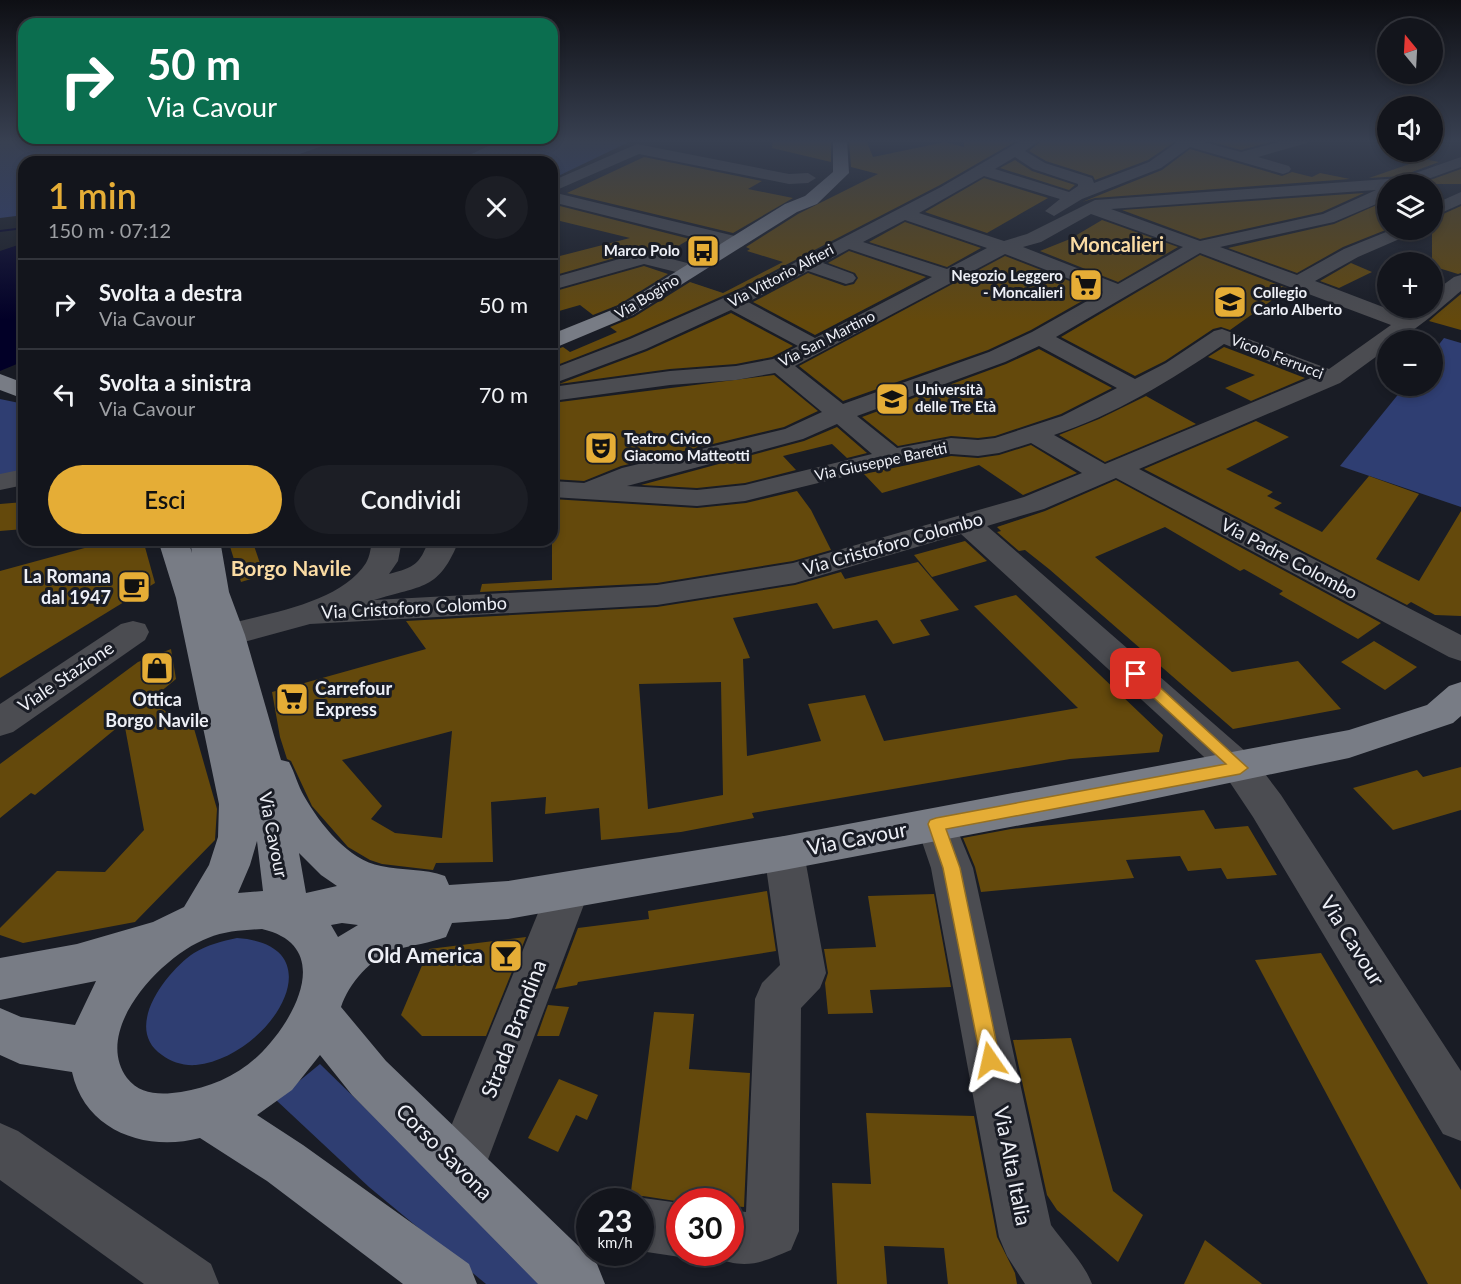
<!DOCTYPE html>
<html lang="it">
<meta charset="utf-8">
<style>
body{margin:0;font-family:Lato,sans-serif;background:#1c1e25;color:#f1f3f6;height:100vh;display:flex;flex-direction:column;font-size:22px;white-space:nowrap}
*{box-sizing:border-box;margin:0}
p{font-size:20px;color:#9d9fa3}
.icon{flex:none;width:33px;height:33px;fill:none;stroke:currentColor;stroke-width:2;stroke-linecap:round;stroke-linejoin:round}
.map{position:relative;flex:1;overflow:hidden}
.side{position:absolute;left:18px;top:156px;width:540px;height:390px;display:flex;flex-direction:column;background:#13151c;border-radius:18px;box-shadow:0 3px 9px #0003,0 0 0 2px #32343b}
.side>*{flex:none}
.top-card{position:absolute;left:18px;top:18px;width:540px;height:126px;border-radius:18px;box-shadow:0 3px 9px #0003,0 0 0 2px #32343b;background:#0b6e4f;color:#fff;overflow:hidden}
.needle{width:39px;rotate:342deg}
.tools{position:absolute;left:1377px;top:18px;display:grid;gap:12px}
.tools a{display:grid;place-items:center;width:66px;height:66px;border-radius:50%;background:#13151c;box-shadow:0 3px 9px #0003,0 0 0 2px #32343b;font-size:30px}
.speed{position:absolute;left:576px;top:1188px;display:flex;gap:12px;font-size:30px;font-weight:700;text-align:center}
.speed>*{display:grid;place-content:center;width:78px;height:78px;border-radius:50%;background:#13151c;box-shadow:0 3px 9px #0003,0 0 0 2px #32343b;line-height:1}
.speed small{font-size:15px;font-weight:400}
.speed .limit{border:9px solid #d22;background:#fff;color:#111}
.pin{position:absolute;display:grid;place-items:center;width:51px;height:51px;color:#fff;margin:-26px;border-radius:12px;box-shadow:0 3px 9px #0006}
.me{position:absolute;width:66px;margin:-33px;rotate:349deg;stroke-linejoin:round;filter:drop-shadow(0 0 4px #0008)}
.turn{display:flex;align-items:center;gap:21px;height:126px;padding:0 30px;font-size:27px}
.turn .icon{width:78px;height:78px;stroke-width:2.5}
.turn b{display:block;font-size:42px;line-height:51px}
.round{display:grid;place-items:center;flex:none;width:63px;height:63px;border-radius:32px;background:#1c1e25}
.overview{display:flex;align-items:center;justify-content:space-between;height:102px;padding:0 30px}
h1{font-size:36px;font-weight:600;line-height:45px;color:#e5ad36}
.primary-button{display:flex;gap:12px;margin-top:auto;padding:12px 30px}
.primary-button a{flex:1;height:69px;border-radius:36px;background:#e5ad36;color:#111;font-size:24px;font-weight:600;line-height:69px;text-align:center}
.primary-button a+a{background:#1c1e25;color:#f1f3f6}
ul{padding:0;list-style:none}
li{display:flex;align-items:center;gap:18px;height:90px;padding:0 30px;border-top:2px solid #32343b}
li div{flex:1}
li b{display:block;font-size:22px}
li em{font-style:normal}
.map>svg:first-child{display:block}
</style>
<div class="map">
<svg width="1461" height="1284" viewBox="0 0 1461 1284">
<rect width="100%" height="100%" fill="#191c25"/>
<g fill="#2f3e72">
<polygon points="0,140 339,140 278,162 24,162 24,215 0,218"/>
<polygon points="501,140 633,140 552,179 552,162 454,162"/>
<polygon points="1444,338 1461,343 1461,507 1340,466 1405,386 1432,386 1433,352"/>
<polygon points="0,399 24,404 24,475 0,477"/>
<path d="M237,938C340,945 270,1057 196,1065C184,1066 171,1062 162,1055C122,1028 167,971 194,953C207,945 222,941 237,938Z"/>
<polygon points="320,1064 546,1284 486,1284 369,1187 276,1100"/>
</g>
<g fill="#020027">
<polygon points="339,140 501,140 454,162 278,162"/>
<polygon points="24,243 24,361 0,371 0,251"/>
</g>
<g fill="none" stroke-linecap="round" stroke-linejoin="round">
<polygon fill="#020027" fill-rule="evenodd" points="24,227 24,229 0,232 0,230"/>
</g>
<g fill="#64490c" fill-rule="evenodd">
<polygon points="773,140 831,140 831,162 772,148"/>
<polygon points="849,140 866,140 873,157 945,142 964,147 964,140 1018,140 940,185 743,287 629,337 552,367 552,351 563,347 570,352 617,332 610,327 634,317 690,282 723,293 783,262 747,251 750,249 746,247 798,214 878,174 851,167"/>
<polygon points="1042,140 1171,140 1173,143 1148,160 1095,180 1093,176 1046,161 1029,151"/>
<polygon points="1205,140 1277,140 1241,150"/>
<polygon points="1190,149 1282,176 1292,172 1312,177 1320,173 1350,179 1095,198 1082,202 1162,170"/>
<polygon points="644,157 762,181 748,189 793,198 733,233 567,193"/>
<polygon points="1424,159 1439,162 1401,176 1369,178"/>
<polygon points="1015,160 1032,171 1075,185 1069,190 1000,168"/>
<polygon points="1461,169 1461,184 1419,184"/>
<polygon points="984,178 1048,198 987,233 925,212"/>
<polygon points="1364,193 1322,212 1200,239 1122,210"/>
<polygon points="1388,200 1388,229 1343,247 1297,273 1228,248 1334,224"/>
<polygon points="552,204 690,239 663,255 643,250 552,276 552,258 630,238 552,219"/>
<polygon points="1461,206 1461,273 1458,274 1432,266 1432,219"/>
<polygon points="1102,220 1178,247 1118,282 1040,251 1070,239"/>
<polygon points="905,222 981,248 947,267 869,242"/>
<polygon points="849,251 926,277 815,335 753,302 808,273 845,286 854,284 858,278 855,273 828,263"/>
<polygon points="1200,255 1292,290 1282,297 1278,296 1230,330 1221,327 1213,329 1165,361 1135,376 1061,337"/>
<polygon points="1005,256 1098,292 1031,330 988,350 843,401 799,366"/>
<polygon points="1351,263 1372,272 1339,288 1320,281"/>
<polygon points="644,266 668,274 618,305 593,315 580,305 552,313 552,292"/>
<polygon points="1461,294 1461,330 1429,321 1437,314"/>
<polygon points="731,313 793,346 772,357 736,364 670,369 559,384 647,351"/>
<polygon points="1224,347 1305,378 1251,401 1225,388 1255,375 1208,357"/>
<polygon points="1039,349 1112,388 1061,414 995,436 978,438 951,436 898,446 862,417 1006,364"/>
<polygon points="774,375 818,411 784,427 621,466 584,481 552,479 552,403"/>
<polygon points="1146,396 1196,424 1105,462 1059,435 1099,419"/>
<polygon points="1256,421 1289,437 1226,469 1273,492 1267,496 1282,503 1274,508 1322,532 1369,476 1419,494 1376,559 1419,581 1461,511 1461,616 1435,615 1411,602 1407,605 1144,469"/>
<polygon points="837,427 867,453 847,458 832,444 783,456 796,470 745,483 697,488 641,485 804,441"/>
<polygon points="1031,445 1077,473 1023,495 979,465 882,493 864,474 951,456 978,458 999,455"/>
<polygon points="1116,480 1381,623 1358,639 1279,594 1283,591 1244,569 1240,571 1165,527 1095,557 1232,672 1298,661 1341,709 1233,729 1049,569 1025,550 1019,551 997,532 1001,531 997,527 1045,511"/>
<polygon points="797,491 811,510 831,550 793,561 657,583 480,592 482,584 552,580 552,499 697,508 746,503"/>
<polygon points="24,502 24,529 0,531 0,504"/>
<polygon points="114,540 143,540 155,583 0,678 0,571"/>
<polygon points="228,540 252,540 264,575 241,582"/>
<polygon points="965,541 987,561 932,577 914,555"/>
<path d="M918,562L959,610L920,620L930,635L893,644L877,620L833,629L817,603L733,618L750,658L743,659L747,756L821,741L808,704L865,695L884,741L1078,708L974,606L1016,595L1163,735L1159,752L1070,759L752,813L754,818L681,832L601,840L599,808L545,814L546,797L491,802L493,862L436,863L433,870L382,864L370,860L348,847L312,806L291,761L287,759L280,737L272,692L426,649L406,621L657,607L795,585L841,572L845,579ZM721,682L723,795L648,809L639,684ZM452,731L442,838L395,833L371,819L382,806L342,760Z"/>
<polygon points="1374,641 1417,667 1385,690 1341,662"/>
<polygon points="171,649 176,679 148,702 193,725 217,809 215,840 135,922 23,943 0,935 0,928 57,871 105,872 144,830 124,722 35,795 31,793 0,818 0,764 138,662"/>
<polygon points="1461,767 1461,810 1393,830 1353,788 1417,770 1423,777"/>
<polygon points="1204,810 1215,829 1248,826 1277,875 1227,879 1221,868 1188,871 1180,856 1126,860 1134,878 981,892 975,867 963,838 1011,829"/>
<polygon points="767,891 776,951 578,982 577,985 555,989 578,928 649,919 648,911"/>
<polygon points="934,894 951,987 870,990 873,1013 828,1014 825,983 828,973 824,949 876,947 868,896"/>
<polygon points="526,937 486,1036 422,1036 401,1015 429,949"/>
<polygon points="1321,953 1461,1190 1461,1284 1428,1284 1255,960"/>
<polygon points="548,1005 569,1007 559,1036 537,1036"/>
<polygon points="654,1012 694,1014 689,1069 750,1073 744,1207 730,1206 730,1202 682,1202 643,1196 630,1199"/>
<polygon points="1071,1038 1113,1191 1143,1215 1118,1262 1057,1210 1047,1195 1013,1040"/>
<polygon points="559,1079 598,1095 587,1120 576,1115 558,1152 528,1138"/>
<polygon points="866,1113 974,1116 997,1237 1015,1273 1017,1284 948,1284 944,1248 884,1246 887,1284 837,1284 832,1183 871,1184"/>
<polygon points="1205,1240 1262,1284 1184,1284"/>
</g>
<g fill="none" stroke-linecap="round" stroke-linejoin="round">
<g fill="#4b4c51" fill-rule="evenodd">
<path d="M1022,140H1040L1025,151L1045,163L1092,178L1094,183L1149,162L1176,143L1173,140H1196L1241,152L1286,140H1309L1307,143L1258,157L1289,166L1291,169L1289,172L1283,174L1190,147L1161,168L1082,199L1054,216L1045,211L1060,199L984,176L919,213L1004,241L1027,234L1095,200L1401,178L1461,157V167L1414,184H1388V197L1381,202L1334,222L1220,247L1297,275L1344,249L1391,230H1414L1411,234L1358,257L1315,281L1404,315L1415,308H1432V293L1454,277L1461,275V291C1443,305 1409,340 1388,340V348L1340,383L1139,469L1461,635V661L1449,657L1116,478L1044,509L987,526L1253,758L1281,795L1461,1071V1141L1443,1134L1253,817L1227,778L961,534L795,583L657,605L310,624L229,646L217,643L213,635L217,627C262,614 339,605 366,563C370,556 371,547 372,540H402L398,561L389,574C415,567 419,565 429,540H459C439,591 422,585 374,600L657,585L793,563L1024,497L1082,473L1031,443L999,453L978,456L951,454L892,465L745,501L697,506L552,497V481L584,483L622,468L785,429L822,412L775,373L736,380L670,385L552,401V387L670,371L736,366L773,359L798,346L731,310L646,349L552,384V369L630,339L744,289L941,187ZM1015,157L1033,169L1078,184V186L1069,192L995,169ZM1376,190L1323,214L1200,241L1111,209ZM1091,214L1183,247L1118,284L1023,247L1041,242ZM905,220L987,248L947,269L863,242ZM849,249L932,277L815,338L748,302L808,271L846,284L853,282L856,278L853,274L823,263ZM1200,253L1391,325L1329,369L1222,329L1214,331L1166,363L1135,379L1056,337ZM1005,254L1103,292L1032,332L989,352L843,404L795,366ZM1224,344L1311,378L1105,464L1054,435C1114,415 1172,380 1224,344ZM1039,346L1117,388L1062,416L995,438L978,440L951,438L897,448L857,416L1005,362ZM837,424L872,454L745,485L697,490L627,486L803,439Z"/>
<polygon points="637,144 789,174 808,173 816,178 808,183 789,184 639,154 552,192 743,238 745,242 743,246 736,248 552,202 552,181"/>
<polygon points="1461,192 1461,204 1432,217 1432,205"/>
<polygon points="644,252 699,266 702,270 692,276 644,264 552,290 552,278"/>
<polygon points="24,469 24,485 0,490 0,474"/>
<polygon points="133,621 145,624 149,632 145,640 13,732 0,736 0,704 121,624"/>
<path d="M936,808L950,812L973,868L1051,1225C1065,1245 1083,1261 1092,1284H1025L1007,1256L999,1237L931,868L916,824L922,812Z"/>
<path d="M784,836L798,841L804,853L826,973L820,988L801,1008L799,1231L791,1250C758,1264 745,1270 711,1256L709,1252H730V1210L746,1212L755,999L762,983L780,965L764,853L770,841Z"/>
<polygon points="568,872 583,878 589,891 478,1186 460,1194 442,1186 434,1168 547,891 553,878"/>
<polygon points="0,1123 18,1131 211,1264 219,1284 144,1284 0,1180"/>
<polygon points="643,1198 680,1203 680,1252 691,1252 680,1257 640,1251 640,1202 635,1202"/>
</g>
<g fill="#787c85" fill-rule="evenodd">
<polygon points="833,140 847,140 849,173 817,204 797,212 633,315 552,349 552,334 619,307 785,204 805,196 833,172"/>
<polygon points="0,374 24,383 24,399 0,390"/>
<path d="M158,540H188L192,553L190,540H220L229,592L245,635L281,760L289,762C295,773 298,786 304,796C320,824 348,860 381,866C403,871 424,868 445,876L449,885L508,881L784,836L1349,730L1427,705L1449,686L1461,682V716L1453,723L1349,758L1100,810L784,870L508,919L452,923L446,937C430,943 412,945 395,950C371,958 349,983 341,1007L386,1061L597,1264L605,1284H538L352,1095L320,1055L292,1090L257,1115L303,1145L469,1264L477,1284H403L267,1181L200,1138C147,1152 85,1132 72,1072L20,1064L0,1055V1008L21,1017L75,1025L96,981L0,1000V958L77,944L153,922L184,907L209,865L218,837L219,804L176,598ZM257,841L263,891L238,893L250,865ZM299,853L321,875L337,886L306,893ZM342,923L358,925L338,937L331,925ZM262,929C336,946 294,1022 258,1056C237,1076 209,1088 181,1092C161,1095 140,1095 127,1078C91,1029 164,954 208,938C225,931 244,930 262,929Z"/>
</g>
</g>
<linearGradient id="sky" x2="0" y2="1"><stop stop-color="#0e0f14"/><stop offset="0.44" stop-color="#384051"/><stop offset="1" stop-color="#384051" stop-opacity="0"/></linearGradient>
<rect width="1461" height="320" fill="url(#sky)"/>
<polygon fill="#e5ad36" stroke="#957023" stroke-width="1.5" points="1136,668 1141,670 1248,768 1240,774 946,829 960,868 1000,1060 997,1067 990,1070 983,1067 981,1060 943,868 928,824 930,820 936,818 1226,764 1131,677 1129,674"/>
<defs>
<symbol id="bus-square" viewBox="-11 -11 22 22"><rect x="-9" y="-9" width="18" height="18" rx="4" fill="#e5ad36" stroke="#191c25"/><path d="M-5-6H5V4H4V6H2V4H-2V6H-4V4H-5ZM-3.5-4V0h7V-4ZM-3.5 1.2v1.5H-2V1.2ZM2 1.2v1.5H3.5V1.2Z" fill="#111"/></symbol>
<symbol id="supermarket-square" viewBox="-11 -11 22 22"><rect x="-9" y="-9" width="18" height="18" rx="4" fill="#e5ad36" stroke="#191c25"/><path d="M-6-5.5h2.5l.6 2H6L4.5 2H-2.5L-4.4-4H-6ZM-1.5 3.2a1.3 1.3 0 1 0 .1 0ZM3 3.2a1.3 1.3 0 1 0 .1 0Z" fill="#111"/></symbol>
<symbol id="university-square" viewBox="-11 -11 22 22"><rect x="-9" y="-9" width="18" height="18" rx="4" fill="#e5ad36" stroke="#191c25"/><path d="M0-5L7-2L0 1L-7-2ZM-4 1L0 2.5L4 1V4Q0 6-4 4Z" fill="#111"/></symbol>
<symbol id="theatre-square" viewBox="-11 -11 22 22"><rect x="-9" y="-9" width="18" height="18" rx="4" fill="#e5ad36" stroke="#191c25"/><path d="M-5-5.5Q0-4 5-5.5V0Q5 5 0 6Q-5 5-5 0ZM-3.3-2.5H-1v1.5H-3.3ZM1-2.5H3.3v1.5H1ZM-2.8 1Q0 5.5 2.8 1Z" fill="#111"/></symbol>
<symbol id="cafe-square" viewBox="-11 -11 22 22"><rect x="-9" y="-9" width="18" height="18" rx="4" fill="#e5ad36" stroke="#191c25"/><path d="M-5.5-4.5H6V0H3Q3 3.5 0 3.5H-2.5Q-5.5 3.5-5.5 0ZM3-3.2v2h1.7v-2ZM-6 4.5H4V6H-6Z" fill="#111"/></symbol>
<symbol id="shop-square" viewBox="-11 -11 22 22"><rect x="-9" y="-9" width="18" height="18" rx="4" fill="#e5ad36" stroke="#191c25"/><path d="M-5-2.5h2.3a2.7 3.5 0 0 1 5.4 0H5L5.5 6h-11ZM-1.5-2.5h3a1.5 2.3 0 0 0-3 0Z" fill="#111"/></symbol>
<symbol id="bar-square" viewBox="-11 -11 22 22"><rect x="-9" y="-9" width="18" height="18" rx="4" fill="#e5ad36" stroke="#191c25"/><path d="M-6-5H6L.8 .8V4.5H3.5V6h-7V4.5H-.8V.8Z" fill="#111"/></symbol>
</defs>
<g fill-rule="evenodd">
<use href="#bus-square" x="684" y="232" width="38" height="38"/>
<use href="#supermarket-square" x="1067" y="266" width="38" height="38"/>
<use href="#university-square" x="1211" y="283" width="38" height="38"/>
<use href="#university-square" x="873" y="380" width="38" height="38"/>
<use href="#theatre-square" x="582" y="429" width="38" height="38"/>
<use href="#cafe-square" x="115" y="568" width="38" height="38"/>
<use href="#shop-square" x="138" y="649" width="38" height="38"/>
<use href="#supermarket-square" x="273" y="680" width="38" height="38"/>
<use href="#bar-square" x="487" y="937" width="38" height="38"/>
</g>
<g text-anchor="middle" stroke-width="6" stroke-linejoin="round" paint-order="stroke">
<g font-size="15" font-weight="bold" fill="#edeff6" stroke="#191c25" text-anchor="start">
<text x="680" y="256" text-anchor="end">Marco Polo</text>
<text x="1063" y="281" text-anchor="end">Negozio Leggero<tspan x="1063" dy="17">- Moncalieri</tspan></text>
<text x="1253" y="298">Collegio<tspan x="1253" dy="17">Carlo Alberto</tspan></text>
<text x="915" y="395">Università<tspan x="915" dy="17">delle Tre Età</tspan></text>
<text x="624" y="444">Teatro Civico<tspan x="624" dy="17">Giacomo Matteotti</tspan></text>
</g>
<g font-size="15" fill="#edeff6" stroke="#191c25">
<text transform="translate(781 276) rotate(-28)" y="5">Via Vittorio Alfieri</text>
<text transform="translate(647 297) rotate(-31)" y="5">Via Bogino</text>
<text transform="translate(827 339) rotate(-27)" y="5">Via San Martino</text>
<text transform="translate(1277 357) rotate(21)" y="5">Vicolo Ferrucci</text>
<text transform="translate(881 462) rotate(-12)" y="5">Via Giuseppe Baretti</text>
</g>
<g font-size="18" fill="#edeff6" stroke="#191c25">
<text transform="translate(893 544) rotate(-16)" y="6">Via Cristoforo Colombo</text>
<text transform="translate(1289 559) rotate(28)" y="6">Via Padre Colombo</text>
<text transform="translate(414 608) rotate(-3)" y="6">Via Cristoforo Colombo</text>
<text transform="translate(66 677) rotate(-34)" y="6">Viale Stazione</text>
<text transform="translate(273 835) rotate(79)" y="6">Via Cavour</text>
</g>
<g font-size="18" font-weight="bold" fill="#edeff6" stroke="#191c25" text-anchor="end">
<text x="111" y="583">La Romana<tspan x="111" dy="21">dal 1947</tspan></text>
<text x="315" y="695" text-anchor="start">Carrefour<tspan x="315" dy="21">Express</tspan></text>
<text x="157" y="706" text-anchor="middle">Ottica<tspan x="157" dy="21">Borgo Navile</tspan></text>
</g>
<g font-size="20" font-weight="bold" fill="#fadba3" stroke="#191c25">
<text x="1117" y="252">Moncalieri</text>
</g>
<g font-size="21" font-weight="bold" fill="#fadba3" stroke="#191c25">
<text x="291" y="576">Borgo Navile</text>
</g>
<g font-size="21" fill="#edeff6" stroke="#191c25">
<text transform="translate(857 839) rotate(-11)" y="7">Via Cavour</text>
<text transform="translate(1352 941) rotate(58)" y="7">Via Cavour</text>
<text transform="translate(514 1029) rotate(-69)" y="7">Strada Brandina</text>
<text transform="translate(444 1152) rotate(45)" y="7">Corso Savona</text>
<text transform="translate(1012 1166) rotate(79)" y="7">Via Alta Italia</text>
</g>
<g font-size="21" font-weight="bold" fill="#edeff6" stroke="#191c25" text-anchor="end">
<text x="483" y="963">Old America</text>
</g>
</g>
</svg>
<div class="tools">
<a><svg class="needle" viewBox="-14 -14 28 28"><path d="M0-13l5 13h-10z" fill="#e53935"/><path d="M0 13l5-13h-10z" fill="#9d9fa3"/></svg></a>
<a><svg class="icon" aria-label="sound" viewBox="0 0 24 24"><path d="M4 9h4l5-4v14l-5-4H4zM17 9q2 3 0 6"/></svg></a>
<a><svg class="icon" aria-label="layers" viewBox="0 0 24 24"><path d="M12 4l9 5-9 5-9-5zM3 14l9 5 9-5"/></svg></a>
<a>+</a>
<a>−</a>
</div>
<div class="speed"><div>23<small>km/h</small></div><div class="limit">30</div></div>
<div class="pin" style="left:1136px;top:674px;background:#d93025"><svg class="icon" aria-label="arrive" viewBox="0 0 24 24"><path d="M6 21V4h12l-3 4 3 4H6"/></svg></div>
<svg class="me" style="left:990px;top:1060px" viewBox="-20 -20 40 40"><path d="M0-17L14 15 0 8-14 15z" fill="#e5ad36" stroke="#fff" stroke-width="4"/></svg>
<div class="top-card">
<div class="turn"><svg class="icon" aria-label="right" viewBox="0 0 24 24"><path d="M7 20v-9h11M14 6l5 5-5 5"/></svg><div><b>50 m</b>Via Cavour</div></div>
</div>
<section class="side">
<div class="overview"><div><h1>1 min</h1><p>150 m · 07:12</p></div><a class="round"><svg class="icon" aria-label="close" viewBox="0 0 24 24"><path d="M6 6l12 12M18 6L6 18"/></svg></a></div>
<ul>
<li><svg class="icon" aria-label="right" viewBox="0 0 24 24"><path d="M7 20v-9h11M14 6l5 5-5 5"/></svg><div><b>Svolta a destra</b><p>Via Cavour</p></div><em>50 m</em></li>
<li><svg class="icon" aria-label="left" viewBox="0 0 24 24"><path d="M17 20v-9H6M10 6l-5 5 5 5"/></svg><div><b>Svolta a sinistra</b><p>Via Cavour</p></div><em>70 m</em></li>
</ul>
<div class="primary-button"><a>Esci</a><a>Condividi</a></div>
</section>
</div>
